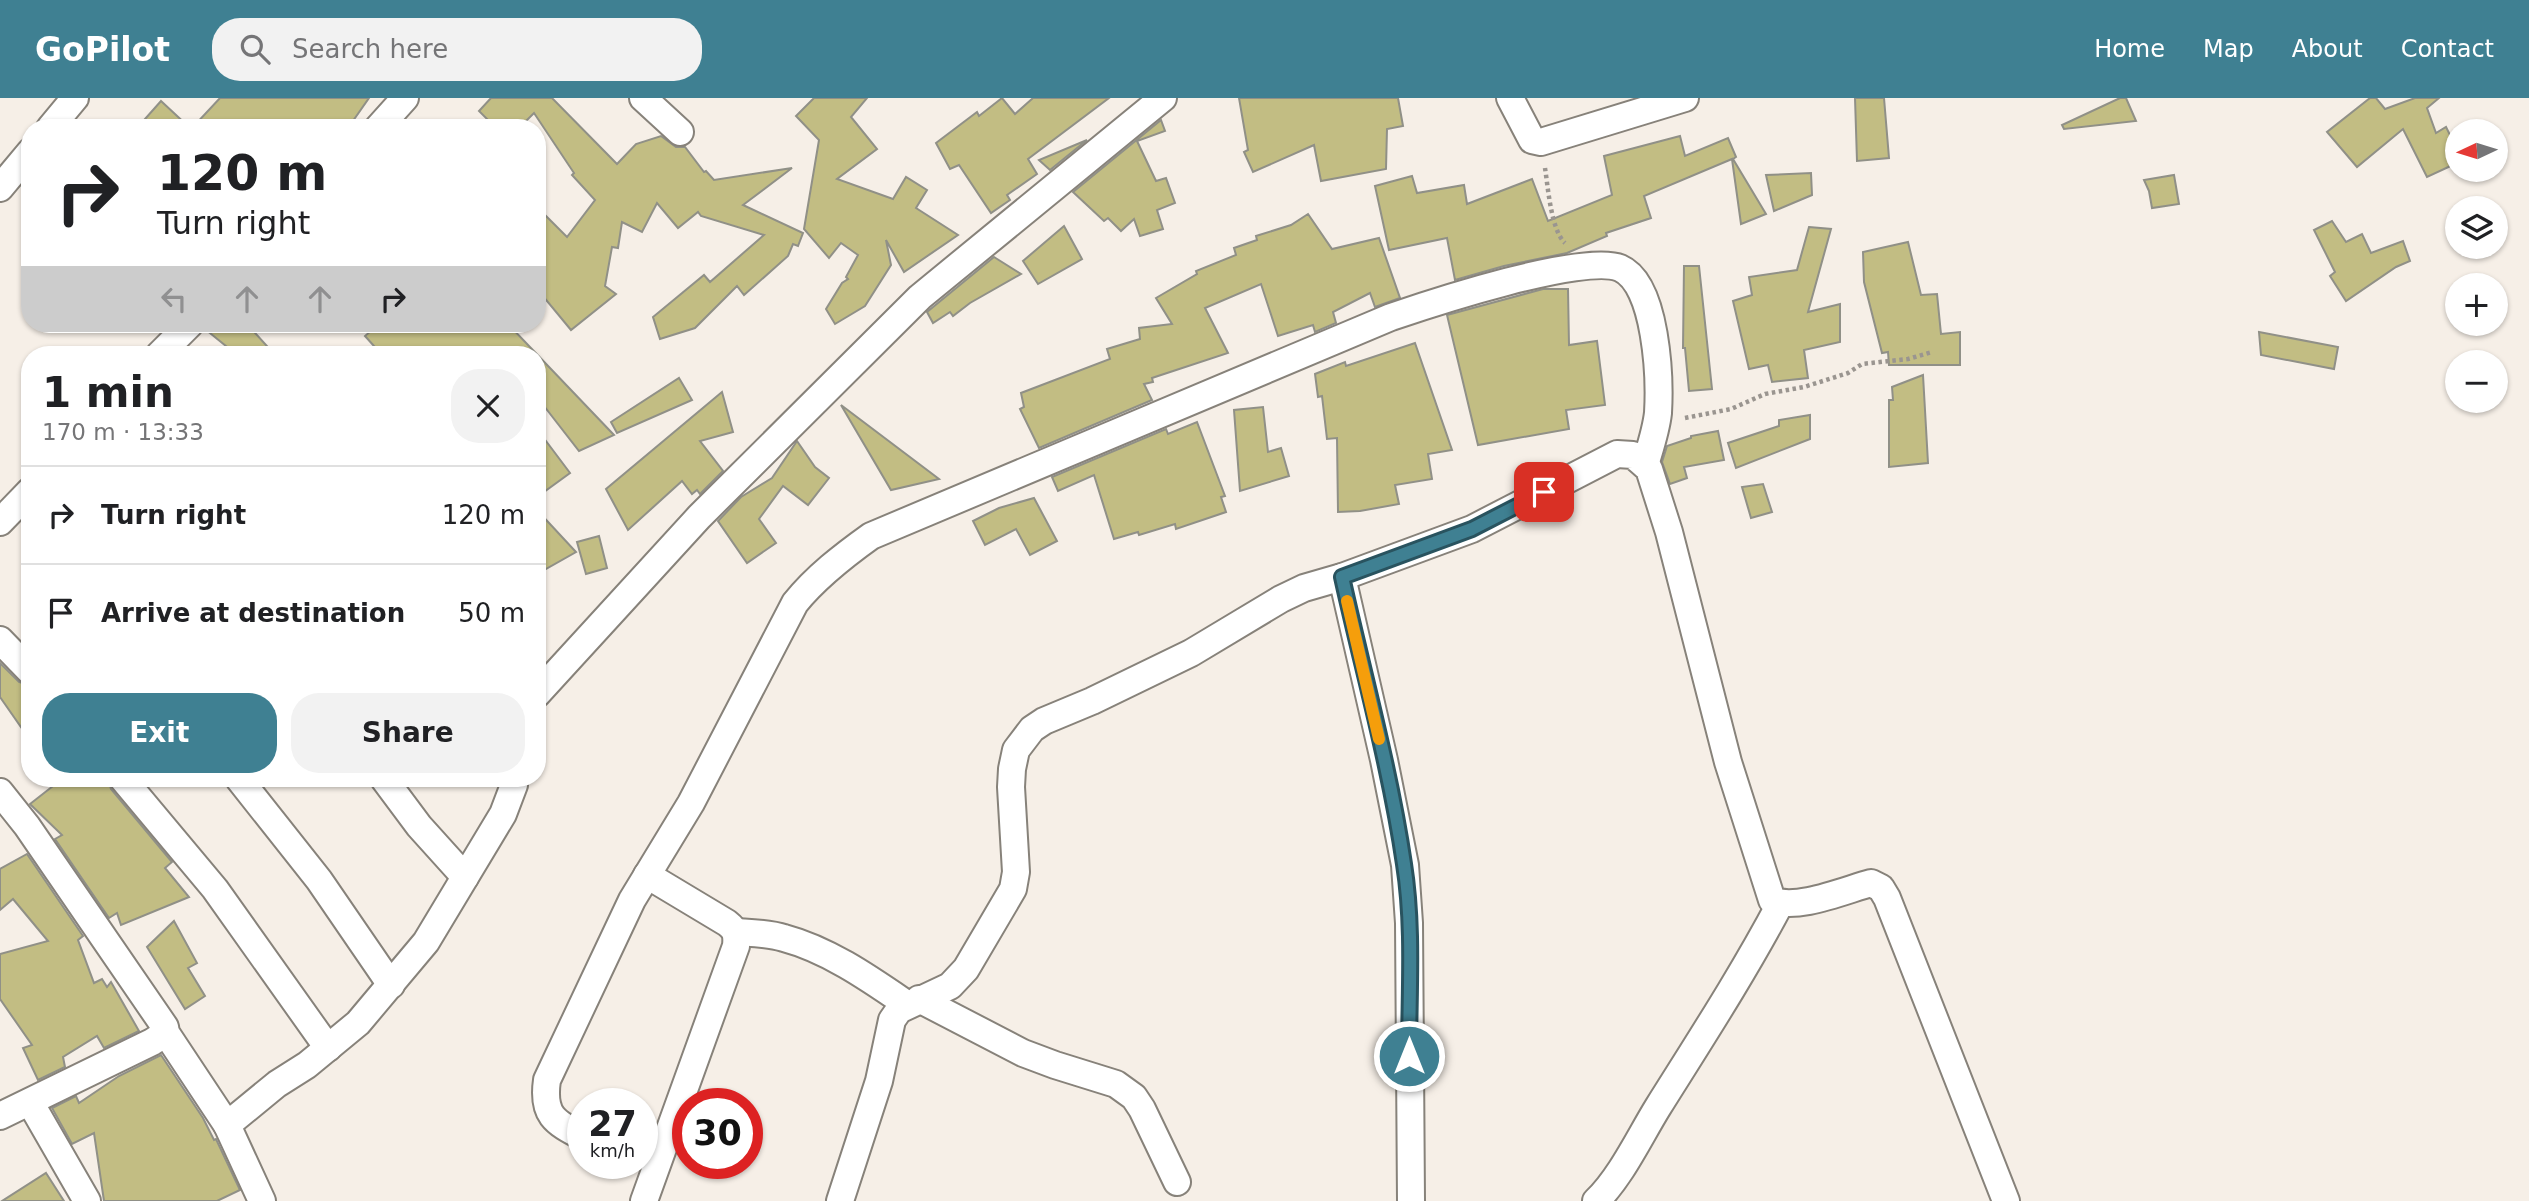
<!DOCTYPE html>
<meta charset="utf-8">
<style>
body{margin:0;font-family:"DejaVu Sans",sans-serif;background:#f2f2f2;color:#202124;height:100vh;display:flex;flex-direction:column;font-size:26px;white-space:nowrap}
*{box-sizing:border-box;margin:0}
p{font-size:23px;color:#757577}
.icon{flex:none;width:38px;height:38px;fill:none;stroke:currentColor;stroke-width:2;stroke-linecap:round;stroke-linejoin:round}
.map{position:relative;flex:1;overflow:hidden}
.sheet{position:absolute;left:21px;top:248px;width:525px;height:441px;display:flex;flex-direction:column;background:#fff;border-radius:28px;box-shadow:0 2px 5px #0004}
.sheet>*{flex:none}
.banner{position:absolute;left:21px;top:21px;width:525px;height:214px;border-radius:28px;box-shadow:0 2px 5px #0004;background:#fff;color:#202124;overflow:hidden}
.needle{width:46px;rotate:266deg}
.controls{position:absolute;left:2445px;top:21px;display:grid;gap:14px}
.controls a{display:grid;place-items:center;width:63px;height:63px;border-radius:50%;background:#fff;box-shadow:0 2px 5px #0004;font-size:35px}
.speed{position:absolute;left:567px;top:990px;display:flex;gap:14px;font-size:35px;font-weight:700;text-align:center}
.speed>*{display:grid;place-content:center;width:91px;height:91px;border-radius:50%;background:#fff;box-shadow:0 2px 5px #0004;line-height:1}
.speed small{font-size:18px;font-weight:400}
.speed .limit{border:10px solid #d22;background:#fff;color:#111}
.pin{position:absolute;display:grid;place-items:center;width:60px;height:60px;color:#fff;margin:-30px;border-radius:14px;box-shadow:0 4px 10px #0006}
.me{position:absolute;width:77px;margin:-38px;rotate:0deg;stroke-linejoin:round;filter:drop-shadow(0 0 5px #0008)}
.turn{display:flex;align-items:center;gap:24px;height:147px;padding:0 21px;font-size:32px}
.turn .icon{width:91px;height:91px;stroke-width:2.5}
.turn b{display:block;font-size:49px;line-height:60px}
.lanes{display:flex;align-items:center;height:66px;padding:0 21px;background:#0003;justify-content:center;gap:35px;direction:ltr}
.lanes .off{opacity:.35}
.round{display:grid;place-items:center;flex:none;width:74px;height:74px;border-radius:28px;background:#f2f2f2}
.overview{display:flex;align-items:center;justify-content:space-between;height:119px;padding:0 21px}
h1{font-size:42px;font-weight:700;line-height:52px}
.button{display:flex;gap:14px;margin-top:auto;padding:14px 21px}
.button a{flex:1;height:80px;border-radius:28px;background:#3f8092;color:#fff;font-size:28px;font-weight:700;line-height:80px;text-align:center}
.button a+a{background:#f2f2f2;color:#202124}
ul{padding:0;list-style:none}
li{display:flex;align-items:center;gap:21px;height:98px;padding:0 21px;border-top:2px solid #e0e0e0}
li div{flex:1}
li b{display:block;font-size:26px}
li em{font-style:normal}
header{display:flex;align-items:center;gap:42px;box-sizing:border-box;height:98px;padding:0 35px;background:#3f8092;color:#fff}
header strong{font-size:33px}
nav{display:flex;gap:38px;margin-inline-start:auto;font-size:24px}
.search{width:490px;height:63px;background:#f2f2f2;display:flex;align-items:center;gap:18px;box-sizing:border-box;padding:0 24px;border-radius:28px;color:#757577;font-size:26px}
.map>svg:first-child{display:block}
</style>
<header>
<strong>GoPilot</strong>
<div class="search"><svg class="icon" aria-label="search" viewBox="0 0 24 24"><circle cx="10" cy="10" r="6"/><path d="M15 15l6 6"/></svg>Search here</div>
<nav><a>Home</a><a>Map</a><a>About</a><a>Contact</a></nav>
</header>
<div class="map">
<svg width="2529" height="1103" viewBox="0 0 2529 1103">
<rect width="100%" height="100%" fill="#f6efe7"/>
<g fill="#c2bd83" stroke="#909087" stroke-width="2">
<polygon points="220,0 369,0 348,30 192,30"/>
<polygon points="491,0 552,0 617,66 636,46 661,38 676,49 685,49 704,74 706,73 714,82 792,70 743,107 803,135 798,148 793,146 788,158 744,197 737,188 695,230 660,241 653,219 704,177 710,184 764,137 701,118 698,114 678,130 657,105 642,134 622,124 618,150 612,149 605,188 616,196 571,232 537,191 537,109 567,139 595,102 572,77 574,75 534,15 519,30 496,30 479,13"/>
<polygon points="814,0 867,0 851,19 877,51 837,81 893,101 906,79 927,92 916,110 958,137 904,174 886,142 891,167 865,208 835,226 826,211 842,185 848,181 846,179 858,157 841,145 829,160 804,131 819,42 796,18"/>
<polygon points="1002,0 1015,16 1033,0 1109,0 1028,61 1037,76 1007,97 1010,102 991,115 959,67 950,71 936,45 977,14 979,18"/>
<polygon points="1239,0 1398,0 1403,28 1387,31 1386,71 1321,83 1314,47 1253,74 1244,54 1248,52"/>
<polygon points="1855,0 1884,0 1889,60 1857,63"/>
<polygon points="2120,0 2126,0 2136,23 2064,31 2062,27"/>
<polygon points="2370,0 2376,0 2385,11 2415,0 2439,0 2427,10 2436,35 2446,29 2457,51 2457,65 2427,79 2403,31 2357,69 2327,34"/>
<polygon points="161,3 190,30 137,30"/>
<polygon points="1161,22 1165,33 1137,43 1156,83 1166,80 1175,105 1157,112 1163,131 1140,138 1134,121 1121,133 1108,120 1104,123 1073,94"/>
<polygon points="1680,38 1685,58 1728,40 1736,59 1733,61 1766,116 1741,126 1732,61 1644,98 1651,120 1606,135 1607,138 1567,155 1504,168 1455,182 1447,140 1389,152 1375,88 1412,78 1417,95 1464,87 1467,106 1532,81 1548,123 1612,97 1604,58"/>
<polygon points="1087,42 1050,72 1039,62"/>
<polygon points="1811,75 1812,97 1774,113 1766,77"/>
<polygon points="2174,77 2179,106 2152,110 2149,93 2144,82"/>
<polygon points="1308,116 1332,151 1379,140 1400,200 1375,209 1370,195 1333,214 1336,225 1315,234 1313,227 1278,238 1261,186 1205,210 1228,255 1152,280 1153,284 1144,286 1152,302 1039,350 1020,311 1024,309 1021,295 1110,261 1107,251 1140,241 1139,230 1172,226 1156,200 1197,176 1196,173 1236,157 1234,150 1257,142 1256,138 1291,127"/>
<polygon points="2332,123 2346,144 2362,136 2371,155 2403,143 2410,163 2396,169 2346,203 2330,178 2335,174 2314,132"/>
<polygon points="1064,128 1082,161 1038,186 1023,163"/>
<polygon points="1809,129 1831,131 1808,214 1840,206 1840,244 1804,252 1808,280 1772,284 1768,267 1749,271 1733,203 1752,197 1749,179 1797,172"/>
<polygon points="1908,144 1921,197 1937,196 1941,236 1960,234 1960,267 1889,267 1888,254 1882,255 1864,184 1863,154"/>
<polygon points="994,159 1021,176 970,205 953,218 950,214 933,225 927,214"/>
<polygon points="1684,168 1699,168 1712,291 1689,293 1685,250 1683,250"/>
<polygon points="1543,191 1568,191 1569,247 1597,243 1605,307 1566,312 1569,331 1478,347 1447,217"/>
<polygon points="205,226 247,226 275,257 237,257 205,231"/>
<polygon points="379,226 508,226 614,337 579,353 537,299 537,257 382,257 365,238"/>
<polygon points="2259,234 2338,249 2334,271 2261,257"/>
<polygon points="1415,245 1452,352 1428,356 1432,381 1395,387 1399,406 1360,413 1338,414 1337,340 1327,341 1322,298 1318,299 1315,276 1345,264 1346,268"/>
<polygon points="1923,277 1928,365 1889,369 1889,302 1893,302 1892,289"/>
<polygon points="679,280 692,302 617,335 611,324"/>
<polygon points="722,294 733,334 700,343 723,373 700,396 697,392 692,396 682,383 628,432 606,391"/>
<polygon points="841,307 939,381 891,392"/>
<polygon points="1263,309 1268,354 1281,350 1289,378 1240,393 1234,312"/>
<polygon points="1810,317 1810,341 1736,370 1728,345 1779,328 1779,322"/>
<polygon points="1197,324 1225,398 1221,399 1226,414 1176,431 1175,426 1139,437 1138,434 1114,441 1094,377 1058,393 1052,379 1166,331 1168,336"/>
<polygon points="537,331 570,375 537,399"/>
<polygon points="1718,333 1724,362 1684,369 1687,380 1670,386 1662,364 1667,348 1691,340 1691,338"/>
<polygon points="797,343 815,369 829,380 808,407 783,388 759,421 776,445 747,465 718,423 741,399 772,380"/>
<polygon points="1763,386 1772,414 1751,420 1742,389"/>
<polygon points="1034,400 1057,443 1030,457 1016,431 985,447 973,423 999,410"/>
<polygon points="537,412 576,454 537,476"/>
<polygon points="599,438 607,470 586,476 577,444"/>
<polygon points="0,565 19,584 30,588 30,642 0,599"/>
<polygon points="62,681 108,681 111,691 172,764 165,770 189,799 121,827 117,815 109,820 55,741 62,737 30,706"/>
<polygon points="27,756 83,838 78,842 94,885 102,881 107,889 111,884 139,933 104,950 97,938 63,959 65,969 38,982 23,950 32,947 0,901 0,856 48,843 13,801 0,812 0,771"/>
<polygon points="174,823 197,865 188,870 205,898 185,911 147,849"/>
<polygon points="161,957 203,1020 214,1042 216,1041 240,1092 217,1103 104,1103 94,1035 72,1046 52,1010 76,998 79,1005 119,978"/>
<polygon points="46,1075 64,1103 2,1103"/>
</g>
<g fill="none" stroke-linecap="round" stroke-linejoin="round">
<defs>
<g id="minor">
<polyline points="643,0 680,34"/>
<polyline points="1510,0 1532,42 1541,44 1685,0"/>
<polyline points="50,30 75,0"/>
<polyline points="378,30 405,0"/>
<polyline points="0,90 30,54"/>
<polyline points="159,257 190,226"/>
<polyline points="0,424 30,393"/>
<polyline points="1342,479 1384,662 1405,767 1409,825 1411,1103"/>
<polyline points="0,542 30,573"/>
<polyline points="537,596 699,419 920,199 1163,0"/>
<polyline points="123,681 215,791 328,950"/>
<polyline points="239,681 319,782 391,887"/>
<polyline points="384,681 419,728 465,779"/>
<polyline points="0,694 27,728 165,929 166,935 227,1027"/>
<path d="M736,834C752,835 769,835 784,840C829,852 870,881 908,907"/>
<polyline points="919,901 1023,955 1055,967 1116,986 1134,999 1142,1011 1177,1084"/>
<polyline points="30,1004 87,1103"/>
<polyline points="0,1018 152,944 166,935"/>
<path d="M583,1039C554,1024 542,1017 547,982L632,802L691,705L795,505C816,479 843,458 871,438L1391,219C1432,205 1584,155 1620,170C1657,186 1660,281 1658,315C1656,333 1650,350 1645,367"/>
<polyline points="262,1103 227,1027 277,986 307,967 358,925 426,844 503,716 514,687 513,681"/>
<path d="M644,1103L736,848C737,837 736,832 727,825L647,777"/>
<path d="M840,1103L879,983L892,922L899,912L950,888L966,871L1013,791L1016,774L1011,689L1012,671L1016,652L1032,631L1044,623L1092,603L1191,555L1281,501L1304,490L1342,479L1472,431L1617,356L1633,357L1649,371L1669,434L1728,664L1772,802C1796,813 1845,792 1871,785L1881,790L1887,800L2006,1103"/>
<path d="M1596,1103C1621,1079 1640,1038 1658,1009C1700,942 1743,876 1780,806"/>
</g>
</defs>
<use href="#minor" stroke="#87827a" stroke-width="30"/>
<g stroke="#9a9590" stroke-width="4.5" stroke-dasharray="3.5 3.5" stroke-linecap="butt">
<path d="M1545,70C1548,89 1551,132 1565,145"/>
<polyline points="1685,320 1731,311 1765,296 1804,289 1848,275 1862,266 1908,261 1932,254"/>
</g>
<use href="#minor" stroke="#fff" stroke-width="26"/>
</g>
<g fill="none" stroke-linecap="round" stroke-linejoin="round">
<defs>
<path id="route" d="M1409,958C1409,895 1414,829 1404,766C1390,670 1363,574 1342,479L1472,431L1544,394"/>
</defs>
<use href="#route" stroke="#29535f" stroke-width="18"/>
<use href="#route" stroke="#3f8092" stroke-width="12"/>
<polyline stroke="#f59e0b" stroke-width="12" points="1347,503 1379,641"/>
</g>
</svg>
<div class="controls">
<a><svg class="needle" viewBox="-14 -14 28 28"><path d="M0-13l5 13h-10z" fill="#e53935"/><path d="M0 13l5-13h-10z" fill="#757577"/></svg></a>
<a><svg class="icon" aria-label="layers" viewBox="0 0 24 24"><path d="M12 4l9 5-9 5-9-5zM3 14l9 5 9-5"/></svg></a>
<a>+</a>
<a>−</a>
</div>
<div class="speed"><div>27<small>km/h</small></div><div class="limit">30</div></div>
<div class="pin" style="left:1544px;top:394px;background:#d93025"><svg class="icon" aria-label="arrive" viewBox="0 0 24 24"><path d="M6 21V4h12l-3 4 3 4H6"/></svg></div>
<svg class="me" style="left:1409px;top:958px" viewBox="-20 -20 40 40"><circle r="17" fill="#3f8092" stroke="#fff" stroke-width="3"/><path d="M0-11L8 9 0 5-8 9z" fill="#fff"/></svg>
<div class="banner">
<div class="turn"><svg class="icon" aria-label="right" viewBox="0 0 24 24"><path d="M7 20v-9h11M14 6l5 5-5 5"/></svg><div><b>120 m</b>Turn right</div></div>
<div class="lanes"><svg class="icon off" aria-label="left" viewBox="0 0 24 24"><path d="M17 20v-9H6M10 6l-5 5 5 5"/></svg><svg class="icon off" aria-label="ahead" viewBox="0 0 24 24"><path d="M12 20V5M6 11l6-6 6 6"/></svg><svg class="icon off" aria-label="ahead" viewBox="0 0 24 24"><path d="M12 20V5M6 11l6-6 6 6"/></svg><svg class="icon" aria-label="right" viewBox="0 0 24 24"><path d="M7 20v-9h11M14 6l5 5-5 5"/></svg></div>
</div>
<section class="sheet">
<div class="overview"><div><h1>1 min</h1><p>170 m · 13:33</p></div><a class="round"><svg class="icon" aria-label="close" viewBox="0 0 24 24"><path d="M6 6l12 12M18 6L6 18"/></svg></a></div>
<ul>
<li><svg class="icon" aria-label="right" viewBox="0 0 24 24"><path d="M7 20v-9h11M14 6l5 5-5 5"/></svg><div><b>Turn right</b></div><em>120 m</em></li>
<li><svg class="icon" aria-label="arrive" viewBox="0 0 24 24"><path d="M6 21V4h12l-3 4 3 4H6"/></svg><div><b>Arrive at destination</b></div><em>50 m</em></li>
</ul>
<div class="button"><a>Exit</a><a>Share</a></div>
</section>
</div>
